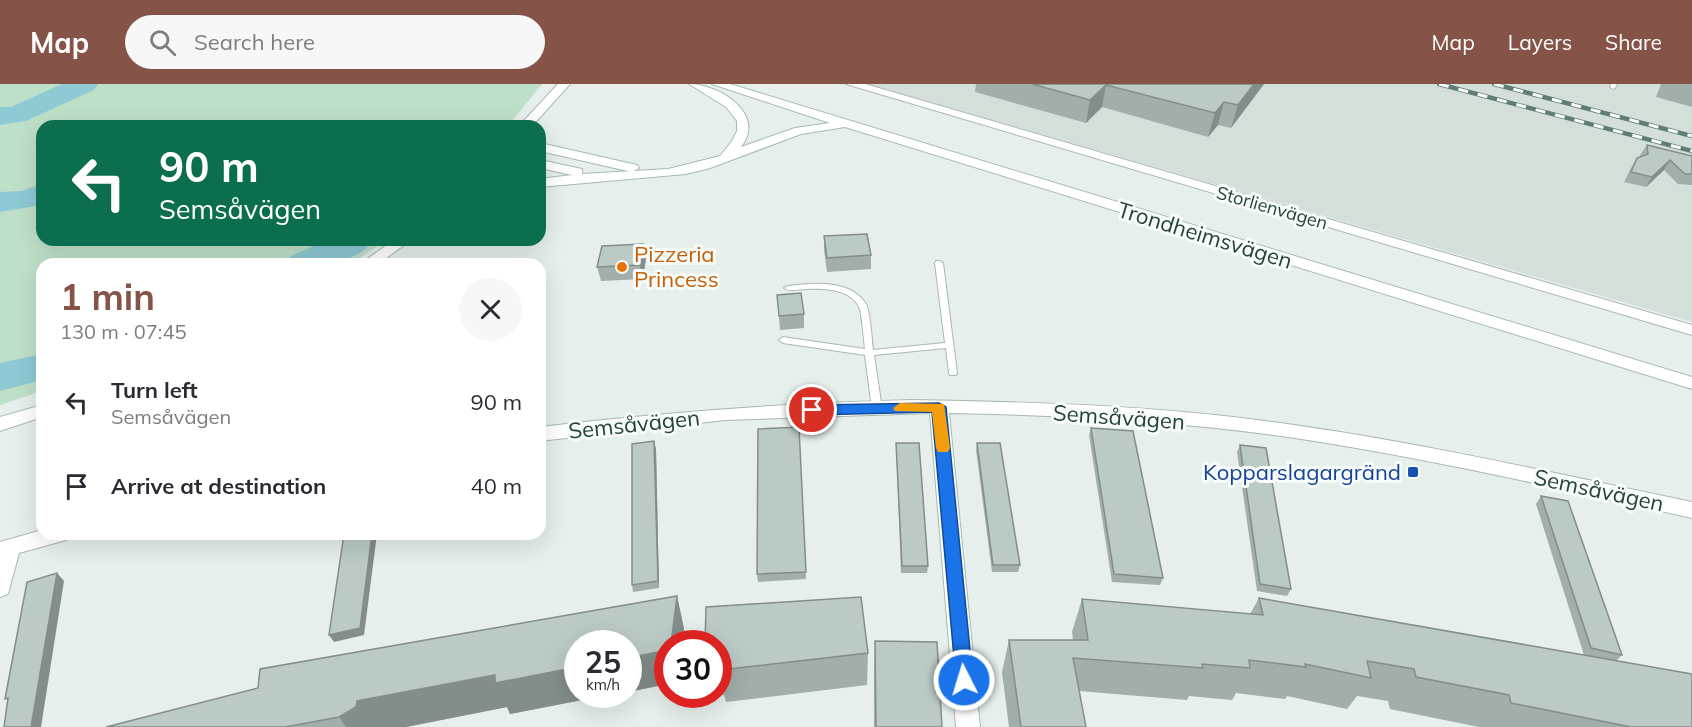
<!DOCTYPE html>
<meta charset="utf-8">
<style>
body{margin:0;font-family:Mulish,sans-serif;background:#f7f7f7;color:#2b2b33;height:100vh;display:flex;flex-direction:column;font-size:22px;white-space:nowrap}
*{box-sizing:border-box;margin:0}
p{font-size:20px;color:#7c7c81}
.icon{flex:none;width:33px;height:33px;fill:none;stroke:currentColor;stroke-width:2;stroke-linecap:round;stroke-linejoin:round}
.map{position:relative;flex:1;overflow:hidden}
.details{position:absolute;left:36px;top:174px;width:510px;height:282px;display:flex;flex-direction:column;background:#fff;border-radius:18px;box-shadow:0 6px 24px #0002}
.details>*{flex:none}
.top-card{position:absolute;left:36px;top:36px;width:510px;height:126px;border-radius:18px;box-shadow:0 6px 24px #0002;background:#0b6e4f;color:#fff;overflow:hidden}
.speed{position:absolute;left:564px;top:546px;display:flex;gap:12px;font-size:30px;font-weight:700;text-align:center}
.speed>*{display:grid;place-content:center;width:78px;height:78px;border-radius:50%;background:#fff;box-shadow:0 6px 24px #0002;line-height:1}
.speed small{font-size:15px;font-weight:400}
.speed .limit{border:9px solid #d22;background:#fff;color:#111}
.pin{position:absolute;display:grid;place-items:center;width:51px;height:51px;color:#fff;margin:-26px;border:3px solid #fff;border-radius:50%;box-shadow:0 2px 6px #0007}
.me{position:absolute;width:66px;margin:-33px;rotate:355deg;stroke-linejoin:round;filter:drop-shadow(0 0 4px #0008)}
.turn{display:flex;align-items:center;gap:21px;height:126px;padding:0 24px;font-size:27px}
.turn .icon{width:78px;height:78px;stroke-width:2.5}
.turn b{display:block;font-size:42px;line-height:51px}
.round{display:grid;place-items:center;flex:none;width:63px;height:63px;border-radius:32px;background:#f7f7f7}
.overview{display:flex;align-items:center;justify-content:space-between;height:102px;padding:0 24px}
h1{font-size:36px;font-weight:700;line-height:45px;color:#855347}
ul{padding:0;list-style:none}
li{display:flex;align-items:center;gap:18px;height:84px;padding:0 24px}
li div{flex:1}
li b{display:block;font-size:22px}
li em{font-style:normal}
header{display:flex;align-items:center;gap:36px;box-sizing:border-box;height:84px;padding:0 30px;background:#855347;color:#fff}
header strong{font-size:28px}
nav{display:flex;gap:33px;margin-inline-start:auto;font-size:21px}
.search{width:420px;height:54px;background:#f7f7f7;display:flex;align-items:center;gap:15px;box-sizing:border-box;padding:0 21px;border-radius:33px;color:#7c7c81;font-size:22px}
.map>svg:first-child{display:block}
</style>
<header>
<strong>Map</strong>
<div class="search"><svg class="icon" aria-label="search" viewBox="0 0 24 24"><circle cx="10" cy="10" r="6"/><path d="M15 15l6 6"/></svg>Search here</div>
<nav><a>Map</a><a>Layers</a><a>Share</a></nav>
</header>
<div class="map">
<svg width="1692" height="643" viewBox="0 0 1692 643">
<rect width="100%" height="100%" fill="#e6efeb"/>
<polygon fill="#d4dfda" points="867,0 1692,0 1692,238"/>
<polygon fill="#bfe0c8" points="0,0 542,0 508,42 42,42 42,156 386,156 351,180 42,180 42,307 0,321"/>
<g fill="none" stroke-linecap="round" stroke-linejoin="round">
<g fill="#8ec9d4" fill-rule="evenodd">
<polygon points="62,0 98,0 94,6 26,37 0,41 0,23 11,23"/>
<polygon points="42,100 42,121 0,128 0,108 21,107"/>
<path d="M328,156H373C355,183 315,180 286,180L291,172Z"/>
<polygon points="42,270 42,296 0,307 0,279"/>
</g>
<defs>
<g id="lane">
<polygon points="1611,0 1617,0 1615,4 1613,5 1610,3"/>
<path d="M936,177H939L943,179L957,289L956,291H950L949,289L946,264L874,271L882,325L877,328L872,325L865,271L783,259L779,256L783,253L865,265C864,257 862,229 859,223C851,205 823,204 807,205C799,205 790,208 784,204L788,202C813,199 850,195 866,220C870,227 872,256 873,266L945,259L935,179Z"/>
</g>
<g id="street">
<polygon points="846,0 865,0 1692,241 1692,251"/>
<path d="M912,316C1038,318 1163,322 1287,340C1423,359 1558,390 1692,418V434C1558,404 1423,373 1288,353C1176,337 1062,331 949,329L980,643H956L930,329L725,336L540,357V343C664,328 787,319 912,316Z"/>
<polygon points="42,446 42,450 69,450 66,456 19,469 8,510 0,513 0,458"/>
</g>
<g id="secondary">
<polygon points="558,0 570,0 532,42 519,42"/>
<path d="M689,0C719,0 767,30 741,63L795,44L830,39L712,0H730L1692,293V305L845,43L801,50L710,84L686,90L540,103V95L572,91L540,84V76L582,85V90L668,85L720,72L732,57L737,47V37L726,23Z"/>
<polygon points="540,59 637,81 639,84 632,88 540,67"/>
<polygon points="394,156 411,156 378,180 360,180"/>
<polygon points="42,321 42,333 0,347 0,333"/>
</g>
</defs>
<use href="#lane" stroke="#a8b8b2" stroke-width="2"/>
<use href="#street" stroke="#a8b8b2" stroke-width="2"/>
<use href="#secondary" stroke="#a4bbb3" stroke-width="2"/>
<use href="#lane" fill="#fff" fill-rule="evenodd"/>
<use href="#street" fill="#fff" fill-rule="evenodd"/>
<use href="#secondary" fill="#fff" fill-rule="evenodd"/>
<defs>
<g id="rail">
<polyline points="1439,0 1692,67"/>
<polyline points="1494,0 1692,52"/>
</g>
</defs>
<use href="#rail" stroke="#5f7d75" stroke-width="4.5"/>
<use href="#rail" stroke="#f7fbf9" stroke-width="3" stroke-dasharray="10" stroke-linecap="butt"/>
</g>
<g fill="#a1aea9">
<polygon points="976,0 1264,0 1231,44 1218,41 1208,53 1102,23 1086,39 975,8"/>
<polygon points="1661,0 1692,0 1692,23 1656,13"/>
<polygon points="1647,61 1692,72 1692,101 1678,100 1664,86 1646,103 1624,98 1631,84 1637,74 1640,73 1640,71"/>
<polygon points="824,152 871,171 871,185 827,188 824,166"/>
<polygon points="643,160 646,174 643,195 601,197 597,183"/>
<polygon points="777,211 804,230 804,244 780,246"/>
<polygon points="799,343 806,495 758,498 757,490"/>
<polygon points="1091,344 1163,494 1160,501 1112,498 1089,351"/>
<polygon points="896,359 928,482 927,489 901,489"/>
<polygon points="977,359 1020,481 1018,488 992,488 976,366"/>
<polygon points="1240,361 1291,505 1287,512 1257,507 1237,368"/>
<polygon points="656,365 659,504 633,508 632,501"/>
<polygon points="1541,412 1622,571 1616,577 1692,643 1479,643 1390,625 1388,617 1357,612 1347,625 1287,612 1285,615 1236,609 1232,616 1189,612 1187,616 1079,607 1086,643 1009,643 1002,588 1009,556 1073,556 1072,548 1082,515 1250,530 1259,514 1584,571 1536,420"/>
<polygon points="677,512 684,545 668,600 628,608 628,560 578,610 613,610 510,630 507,623 406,643 106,643"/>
<polygon points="875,557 942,643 874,643 874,589"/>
<polygon points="718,560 868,569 867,601 726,618 724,611 710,613 710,610 718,610"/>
</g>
<g fill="#838d89">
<polygon points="1254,0 1264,0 1231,44 1238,21"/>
<polygon points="1106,1 1102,23 1086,39 1090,16"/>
<polygon points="1224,18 1218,41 1208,53 1215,29"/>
<polygon points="1670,76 1664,86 1646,103 1652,93"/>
<polygon points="643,160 646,174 643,195 640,181"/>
<polygon points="654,357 656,365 659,504 658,497"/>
<polygon points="372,450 377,450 364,551 334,558 329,551"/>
<polygon points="57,489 64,497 41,643 31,643"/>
<polygon points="677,512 684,545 683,560 671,560"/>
<polygon points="668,566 668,600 628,608 628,574"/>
<polygon points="578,583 578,610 613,610 510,630 507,623 406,643 346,643 339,633 357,617 495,591"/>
</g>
<g fill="#bbcac4" stroke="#838d89" stroke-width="1.5">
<polygon points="1032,0 1254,0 1238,21 1224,18 1215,29 1106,1 1090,16"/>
<polygon points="1647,61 1692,72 1692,90 1685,90 1670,76 1652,93 1631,88 1637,74 1648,70"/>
<polygon points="867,150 871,171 827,174 824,152"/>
<polygon points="643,160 640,181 597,183 602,162"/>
<polygon points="801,209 804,230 779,232 777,211"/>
<polygon points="799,343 806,488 757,490 758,345"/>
<polygon points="1091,344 1133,347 1163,494 1114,490"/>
<polygon points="654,357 658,497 632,501 632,360"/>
<polygon points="896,359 919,359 928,482 902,482"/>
<polygon points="977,359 1000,359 1020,481 993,481"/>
<polygon points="1240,361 1266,364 1291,505 1260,500"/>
<polygon points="1541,412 1568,417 1622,571 1591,564"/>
<polygon points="344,450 372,450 360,544 329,551"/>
<polygon points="57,489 31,643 4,643 8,614 5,615 27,498"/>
<polygon points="677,512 671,560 668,560 668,566 628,574 628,560 578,560 578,583 495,599 495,591 357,617 356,623 339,633 285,643 106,643 258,604 260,585"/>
<polygon points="861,513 868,569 720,586 720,579 718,579 718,560 705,560 706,523"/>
<polygon points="1259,514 1692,590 1692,643 1631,643 1511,619 1509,611 1416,593 1414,585 1367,577 1371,594 1305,580 1306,583 1249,576 1250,584 1202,580 1203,584 1073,574 1086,643 1021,643 1009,556 1088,556 1082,515 1263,531"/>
<polygon points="875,557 937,558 942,643 876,643"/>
</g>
<polygon fill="#1a73e8" stroke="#114b97" stroke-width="1.5" points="939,319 946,323 973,596 971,602 964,604 958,602 956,596 932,328 812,331 805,326 812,321"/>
<polygon fill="#f59e0b" points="900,319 944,320 950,364 948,368 938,368 936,364 932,328 895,327 893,324"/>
<circle fill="#e8710a" stroke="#f7fbf9" stroke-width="2" cx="622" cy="183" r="6"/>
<rect fill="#1a4fb4" stroke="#f7fbf9" stroke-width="2" x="1407" y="382" width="12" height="12" rx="3"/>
<g text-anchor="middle" stroke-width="6" stroke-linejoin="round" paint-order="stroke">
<g font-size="18" fill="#24423a" stroke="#f7fbf9">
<text transform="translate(1272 124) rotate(16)" y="6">Storlienvägen</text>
</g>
<g font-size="22" fill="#24423a" stroke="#f7fbf9">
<text transform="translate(1205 151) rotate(17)" y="8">Trondheimsvägen</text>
<text transform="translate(1119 333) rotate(4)" y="8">Semsåvägen</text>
<text transform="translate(634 340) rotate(-6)" y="8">Semsåvägen</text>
<text transform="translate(1599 406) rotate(12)" y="8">Semsåvägen</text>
</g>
<g font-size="22" fill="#c56008" stroke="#f7fbf9" text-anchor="start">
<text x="634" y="178">Pizzeria<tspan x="634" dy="25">Princess</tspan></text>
</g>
<g font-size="22" fill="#164399" stroke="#f7fbf9" text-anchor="end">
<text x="1401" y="396">Kopparslagargränd</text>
</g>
</g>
</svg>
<div class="speed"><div>25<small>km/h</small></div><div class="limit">30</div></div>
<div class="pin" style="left:812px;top:326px;background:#d93025"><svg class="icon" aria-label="arrive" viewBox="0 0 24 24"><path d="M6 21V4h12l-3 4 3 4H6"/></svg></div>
<svg class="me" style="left:964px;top:596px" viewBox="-20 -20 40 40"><circle r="17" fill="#1a73e8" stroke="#fff" stroke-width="3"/><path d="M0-11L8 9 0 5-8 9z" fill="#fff"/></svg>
<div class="top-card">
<div class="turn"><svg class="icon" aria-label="left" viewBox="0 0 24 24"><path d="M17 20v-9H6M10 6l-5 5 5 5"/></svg><div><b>90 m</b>Semsåvägen</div></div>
</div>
<section class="details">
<div class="overview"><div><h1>1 min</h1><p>130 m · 07:45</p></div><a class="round"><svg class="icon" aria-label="close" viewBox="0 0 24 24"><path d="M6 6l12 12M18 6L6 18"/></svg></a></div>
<ul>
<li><svg class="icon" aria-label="left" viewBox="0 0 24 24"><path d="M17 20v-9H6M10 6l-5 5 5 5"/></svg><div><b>Turn left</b><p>Semsåvägen</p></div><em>90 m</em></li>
<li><svg class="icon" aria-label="arrive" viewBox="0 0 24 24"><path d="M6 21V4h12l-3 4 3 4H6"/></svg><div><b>Arrive at destination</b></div><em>40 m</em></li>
</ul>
</section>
</div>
